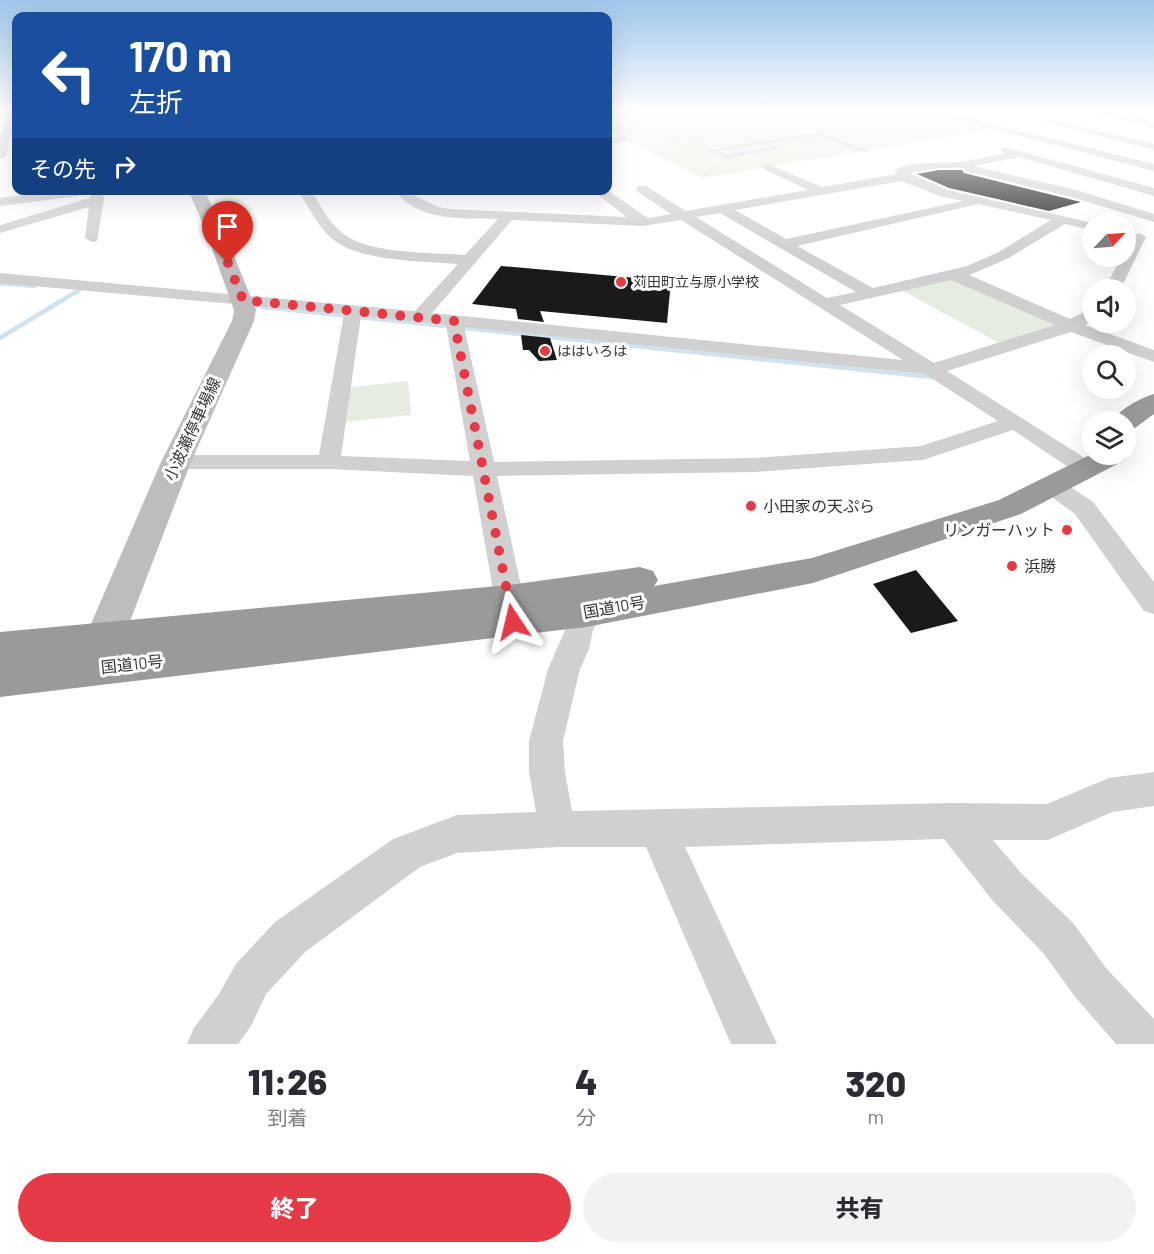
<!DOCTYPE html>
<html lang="ja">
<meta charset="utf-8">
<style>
body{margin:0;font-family:Barlow,"Noto Sans JP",sans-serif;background:#f2f2f3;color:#2b2b33;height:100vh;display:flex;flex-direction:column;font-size:22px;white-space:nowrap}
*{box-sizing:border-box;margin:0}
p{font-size:20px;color:#7c7c81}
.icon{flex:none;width:33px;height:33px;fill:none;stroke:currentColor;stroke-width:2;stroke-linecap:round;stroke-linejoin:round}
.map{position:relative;height:1044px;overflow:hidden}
.sheet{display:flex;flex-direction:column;background:#fff;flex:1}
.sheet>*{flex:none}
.hud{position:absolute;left:12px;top:12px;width:600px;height:183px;border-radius:12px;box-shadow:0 6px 24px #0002;background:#1a4fa0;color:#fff;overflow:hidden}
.needle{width:39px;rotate:65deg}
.tools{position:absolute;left:1082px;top:213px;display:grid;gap:12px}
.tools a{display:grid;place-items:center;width:54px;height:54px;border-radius:50%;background:#fff;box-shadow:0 6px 24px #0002;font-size:30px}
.pin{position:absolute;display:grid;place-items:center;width:51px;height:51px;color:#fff;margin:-62px -26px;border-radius:50% 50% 50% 0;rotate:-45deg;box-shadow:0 0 6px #0007}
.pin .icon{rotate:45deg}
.me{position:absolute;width:66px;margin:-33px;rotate:350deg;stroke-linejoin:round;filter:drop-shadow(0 0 4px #0008)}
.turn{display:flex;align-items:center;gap:21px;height:126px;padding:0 18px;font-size:27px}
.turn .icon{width:78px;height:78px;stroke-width:2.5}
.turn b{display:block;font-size:42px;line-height:51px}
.then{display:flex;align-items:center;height:57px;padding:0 18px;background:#0003;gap:12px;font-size:22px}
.eta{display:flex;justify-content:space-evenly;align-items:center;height:102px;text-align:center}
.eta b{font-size:36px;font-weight:800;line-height:42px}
.button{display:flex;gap:12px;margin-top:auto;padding:12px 18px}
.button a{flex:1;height:69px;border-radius:36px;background:#e63946;color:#fff;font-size:24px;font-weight:800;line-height:69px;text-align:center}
.button a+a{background:#f2f2f3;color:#2b2b33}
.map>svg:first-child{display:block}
</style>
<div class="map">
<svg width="1154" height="1044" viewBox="0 0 1154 1044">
<rect width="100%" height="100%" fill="#fff"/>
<g fill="#e6ecdf">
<polygon points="608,110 927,110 994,129 703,178 608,131"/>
<polygon points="954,275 1071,326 1005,346 897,288"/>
<polygon points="408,381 411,415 344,422 345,388"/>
</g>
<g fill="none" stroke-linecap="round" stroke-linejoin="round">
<g stroke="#cfe2ee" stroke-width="4.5">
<polyline points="0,283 34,286"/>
<polyline points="263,307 932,377"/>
<polyline points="0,338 79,290"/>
</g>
</g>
<g fill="#1a1a1a">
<polygon points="939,170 962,170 964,173 1081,202 1049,211 949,188 917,174"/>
<polygon points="501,266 671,281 667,323 540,311 544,322 518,319 516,309 472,304"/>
<polygon points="521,335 550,338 557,360 539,361 529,350 523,350"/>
<polygon points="916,570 958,621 911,633 873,584"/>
</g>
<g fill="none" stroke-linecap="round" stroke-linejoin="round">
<g stroke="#cdcdcd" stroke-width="1.5" stroke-dasharray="1.5 1.5" stroke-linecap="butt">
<polyline points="608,110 682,145 702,142"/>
<polyline points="806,110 841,121 828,123"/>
<polyline points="891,110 913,116"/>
<polyline points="840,121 904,126 927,123"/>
<polyline points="859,134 884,131 879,125"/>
<polyline points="683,145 701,153"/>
<polyline points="703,178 716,164"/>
</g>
<polyline stroke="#cdcdcd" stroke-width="2" stroke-dasharray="1.5 1.5" stroke-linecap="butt" points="114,195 130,190"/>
<path fill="#d0d0d0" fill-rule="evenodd" d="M819,132L869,151L864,152L819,136L770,143L780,148L726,159L709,150ZM763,144L771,147L727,155L718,151Z"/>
<g fill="#d0d0d0" fill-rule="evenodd">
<polygon points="8,110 16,110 16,115 6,156 0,159 0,137"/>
<polygon points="921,110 936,110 1154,164 1154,171"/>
<polygon points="1084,110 1100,110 1154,122 1154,128"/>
<polygon points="1046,118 1154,144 1154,150 1046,122"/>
<polygon points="623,136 627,137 627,141 608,144 608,138"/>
<path d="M1005,147L1154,188V196L1019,157L973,166L1076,190L1154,214V222L1068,196L965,171L964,168H939L909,173L948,190L1097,224H1092V230L1065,224L1007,259L969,275L1070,319L1092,308V321L1085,325L1154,350V362L1071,332L947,371L1096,465L1100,470L1096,475L1088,477L1080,475L1013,430L923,460L754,472L497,476L528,618L523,626L513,629L503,626L498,618L473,476L329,469H176L168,467L164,462L168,457L176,455H319L344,314L0,283V273L415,311L458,264C423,261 356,262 330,237C317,224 308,206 298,190H311C320,204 328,221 341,232C368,255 431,252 465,255L498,219C461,218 419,222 394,190C414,190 426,206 449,209L627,217L593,191L607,190L648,218L671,214L638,192L636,189L638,186H646L686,211L808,190L764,169L762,167L768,164L822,187L897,174L895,171C908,160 942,164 959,162C974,160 990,156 1005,153L1000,150ZM902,181L940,196L963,201L786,239L735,210ZM978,204L1051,220L997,253L967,266L873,288L797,246ZM720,213L856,292L827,298L696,217ZM512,220L643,226L681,220L903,360L432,313ZM951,280L1055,325L934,363L840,305ZM361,316L446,325L470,461L341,456ZM464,327L925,374L998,421L921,446L754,458L494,462Z"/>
<polygon points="60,190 84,192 78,196 0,206 0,198"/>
<polygon points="91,190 103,190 104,200 97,241 92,242 85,238 89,207 0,233 0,225 90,198"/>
<path d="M1139,233L1146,237L1120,290H1104L1122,256H1125C1125,248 1130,235 1139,233Z"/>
<polygon points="1054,479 1063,482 1093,502 1154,582 1154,614 1144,611 1075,514 1045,492 1042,487 1045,482"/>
<polygon points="597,589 607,592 611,600 593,630 589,649 580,669 563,741 565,772 572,811 953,803 1047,804 1109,778 1154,772 1154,806 1112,812 1048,840 993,840 1021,873 1074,924 1106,968 1154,1019 1154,1044 1116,1044 1076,998 1044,954 993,901 944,839 685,847 777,1044 731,1044 646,847 557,847 457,853 420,867 305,952 266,994 251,1026 238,1044 187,1044 194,1028 219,994 236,964 275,922 393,839 457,815 536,812 529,772 529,741 548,669 576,605 587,592"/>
</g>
<polygon fill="#bdbdbd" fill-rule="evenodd" points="188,190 204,190 222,226 256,310 254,321 191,462 114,663 108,675 94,679 80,675 74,663 161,462 232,321 234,310 204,226"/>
<g fill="#9a9a9a" fill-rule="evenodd">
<path d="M1154,394V414L1135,428L1125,430V422H1111C1120,409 1140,398 1154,394Z"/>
<polygon points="1125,448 1130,454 1125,460 1021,514 813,583 586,627 0,697 0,632 509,585 640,567 653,571 658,580 654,586 812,558 999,500 1092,454 1125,454"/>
</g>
</g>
<linearGradient id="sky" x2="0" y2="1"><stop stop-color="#9ec6ea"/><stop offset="0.43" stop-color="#fff"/><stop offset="1" stop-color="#fff" stop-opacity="0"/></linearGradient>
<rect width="1154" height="256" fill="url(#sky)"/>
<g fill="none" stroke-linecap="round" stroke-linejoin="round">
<polyline stroke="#e63946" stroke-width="10" stroke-dasharray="0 18" points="228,263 243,300 454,321 513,622"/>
</g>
<g fill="#e63946" stroke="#fff" stroke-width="2">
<circle cx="621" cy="282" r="6"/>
<circle cx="545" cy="351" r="6"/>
<circle cx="751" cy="506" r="6"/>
<circle cx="1067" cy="530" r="6"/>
<circle cx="1012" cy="566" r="6"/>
</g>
<g text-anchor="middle" stroke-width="6" stroke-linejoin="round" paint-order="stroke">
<g font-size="14" fill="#333" stroke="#fff" text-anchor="start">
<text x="633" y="287">苅田町立与原小学校</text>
<text x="557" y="356">ははいろは</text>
</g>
<g font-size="16" fill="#333" stroke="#fff">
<text transform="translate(192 429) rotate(-65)" y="6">小波瀬停車場線</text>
<text transform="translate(614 607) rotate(-10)" y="6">国道10号</text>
<text transform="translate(132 664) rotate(-6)" y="6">国道10号</text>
</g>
<g font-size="16" fill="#333" stroke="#fff" text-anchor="start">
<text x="763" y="512">小田家の天ぷら</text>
<text x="1055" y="536" text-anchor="end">リンガーハット</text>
<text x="1024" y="572">浜勝</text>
</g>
</g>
</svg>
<div class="tools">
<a><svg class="needle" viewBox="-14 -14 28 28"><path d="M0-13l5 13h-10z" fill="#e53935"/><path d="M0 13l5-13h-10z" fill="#7c7c81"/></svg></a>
<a><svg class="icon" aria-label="sound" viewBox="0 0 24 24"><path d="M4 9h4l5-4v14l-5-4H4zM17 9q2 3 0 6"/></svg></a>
<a><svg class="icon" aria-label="search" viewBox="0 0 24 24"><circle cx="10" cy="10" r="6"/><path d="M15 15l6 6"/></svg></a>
<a><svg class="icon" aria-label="layers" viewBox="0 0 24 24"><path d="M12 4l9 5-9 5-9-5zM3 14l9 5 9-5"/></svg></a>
</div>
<div class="pin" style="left:228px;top:263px;background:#d93025"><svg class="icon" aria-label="arrive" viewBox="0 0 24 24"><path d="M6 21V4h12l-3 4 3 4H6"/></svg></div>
<svg class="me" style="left:513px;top:622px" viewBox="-20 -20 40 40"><path d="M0-17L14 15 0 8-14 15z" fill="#e63946" stroke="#fff" stroke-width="4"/></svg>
<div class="hud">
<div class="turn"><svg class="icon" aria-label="left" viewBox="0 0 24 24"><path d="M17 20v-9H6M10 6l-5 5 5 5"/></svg><div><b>170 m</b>左折</div></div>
<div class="then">その先<svg class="icon" aria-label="right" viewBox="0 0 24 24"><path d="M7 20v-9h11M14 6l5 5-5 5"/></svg></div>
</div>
</div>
<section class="sheet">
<div class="eta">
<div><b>11:26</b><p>到着</p></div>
<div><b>4</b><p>分</p></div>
<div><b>320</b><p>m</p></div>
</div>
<div class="button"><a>終了</a><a>共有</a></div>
</section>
